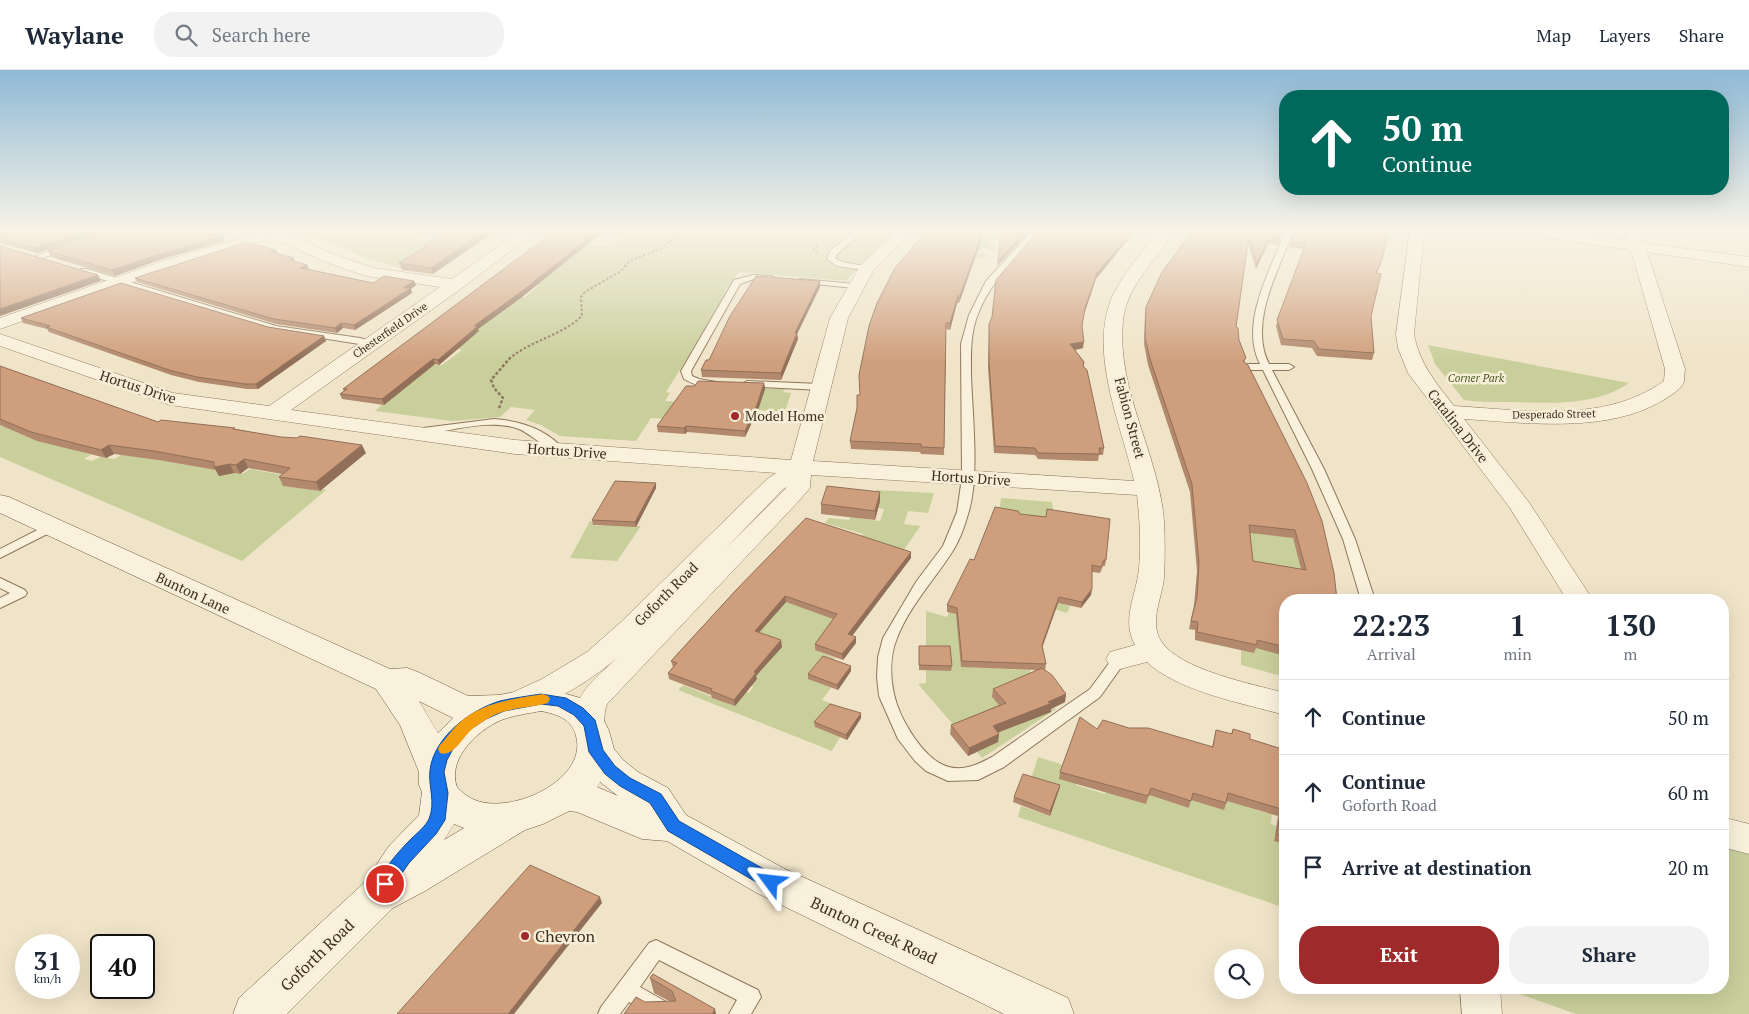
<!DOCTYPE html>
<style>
body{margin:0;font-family:"PT Serif",serif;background:#f2f2f3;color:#1f2937;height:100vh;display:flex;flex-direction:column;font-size:19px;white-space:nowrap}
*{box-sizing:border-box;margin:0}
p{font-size:16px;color:#747a83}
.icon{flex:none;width:28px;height:28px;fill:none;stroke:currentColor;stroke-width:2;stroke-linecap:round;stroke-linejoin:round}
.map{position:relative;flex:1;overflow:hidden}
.drawer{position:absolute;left:1279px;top:524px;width:450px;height:400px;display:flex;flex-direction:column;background:#fff;border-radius:20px;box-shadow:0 5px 20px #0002}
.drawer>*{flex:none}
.guide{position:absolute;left:1279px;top:20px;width:450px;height:105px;border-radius:20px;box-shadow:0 5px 20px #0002;background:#00695c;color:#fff;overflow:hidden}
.fabs{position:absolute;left:1214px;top:879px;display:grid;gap:10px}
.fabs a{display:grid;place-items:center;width:50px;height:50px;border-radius:50%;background:#fff;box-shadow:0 5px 20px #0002;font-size:25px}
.speed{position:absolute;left:15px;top:864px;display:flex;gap:10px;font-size:25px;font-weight:700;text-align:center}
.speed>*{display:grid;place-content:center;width:65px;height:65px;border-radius:50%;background:#fff;box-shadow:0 5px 20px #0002;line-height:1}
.speed small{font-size:12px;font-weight:400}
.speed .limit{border:2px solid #111;border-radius:8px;background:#fff;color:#111}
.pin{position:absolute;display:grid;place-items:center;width:42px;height:42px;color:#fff;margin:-21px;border:2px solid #fff;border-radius:50%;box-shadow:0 1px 5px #0007}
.me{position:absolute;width:55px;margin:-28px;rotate:300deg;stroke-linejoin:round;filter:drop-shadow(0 0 4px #0008)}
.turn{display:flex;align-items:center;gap:18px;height:105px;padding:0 20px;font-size:22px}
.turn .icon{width:65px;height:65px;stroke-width:2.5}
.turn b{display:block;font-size:35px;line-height:42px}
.eta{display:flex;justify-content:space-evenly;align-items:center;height:85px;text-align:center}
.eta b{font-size:30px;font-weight:700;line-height:35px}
.button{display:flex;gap:10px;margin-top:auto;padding:10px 20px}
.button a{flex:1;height:58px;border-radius:20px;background:#9e2a2b;color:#fff;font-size:20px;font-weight:700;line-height:58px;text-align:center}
.button a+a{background:#f2f2f3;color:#1f2937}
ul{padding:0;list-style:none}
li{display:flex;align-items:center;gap:15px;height:75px;padding:0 20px;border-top:1px solid #e0e1e3}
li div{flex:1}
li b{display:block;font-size:19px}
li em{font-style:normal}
header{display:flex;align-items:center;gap:30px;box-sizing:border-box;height:70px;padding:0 25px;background:#fff;border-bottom:1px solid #e0e1e3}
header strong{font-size:24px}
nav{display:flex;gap:28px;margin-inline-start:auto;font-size:18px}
.search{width:350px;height:45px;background:#f2f2f3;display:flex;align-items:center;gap:12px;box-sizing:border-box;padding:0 18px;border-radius:20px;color:#747a83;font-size:19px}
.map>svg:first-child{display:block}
</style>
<header>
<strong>Waylane</strong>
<div class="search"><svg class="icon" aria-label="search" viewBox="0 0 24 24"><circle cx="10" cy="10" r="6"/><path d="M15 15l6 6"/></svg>Search here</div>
<nav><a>Map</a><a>Layers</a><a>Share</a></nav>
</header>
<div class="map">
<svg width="1749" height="944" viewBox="0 0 1749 944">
<rect width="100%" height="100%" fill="#f0e4c8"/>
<g fill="#c9cf9b">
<polygon points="309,160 430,160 417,168 444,171 406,199 366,189 344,178 339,178 304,163"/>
<polygon points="599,160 897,160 846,211 739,202 729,215 698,271 666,322 670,323 665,331 684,332 729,317 785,319 783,322 791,323 785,342 758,340 759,337 668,349 651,348 636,371 560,366 541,355 526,350 535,340 511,337 500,347 452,351 375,341 427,295 442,295 462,280 458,279 459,276 479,262 478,258 496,245 511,227 525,227 539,215 534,214 585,174 613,177 626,165 594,162"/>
<polygon points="978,160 1015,160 1010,164 998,162 994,166 1005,169 1003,171 991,169 986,174 998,176 996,179 981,178 977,183 988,185 986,188 928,179"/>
<path d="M1428,275L1629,313C1595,337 1546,333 1507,332C1493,332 1478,332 1464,330L1435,294Z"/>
<polygon points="0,355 33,369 36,368 91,385 84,389 92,391 100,387 115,389 122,384 240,404 244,403 250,399 288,406 284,416 320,421 323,419 326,420 242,491 0,387"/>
<polygon points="1199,412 1290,456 1293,469 1314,472 1296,477 1299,491 1320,494 1285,530 1285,607 1241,595 1241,580 1256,500"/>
<polygon points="876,420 934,423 928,443 908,441 904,454 920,456 919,458 852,555 816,580 835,588 831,618 822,630 853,641 815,657 840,667 832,681 678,620 683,615 735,636 746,622 749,623 753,617 736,592 761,601 781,577 736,561 777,528 800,537 863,464 825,453 829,448 849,450 850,447 880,451 884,439 878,438 873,430"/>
<polygon points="1001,428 1052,432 1054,446 1027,525 1070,536 1067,543 1047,537 970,597 1030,600 1032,605 1017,655 1054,638 1056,639 982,688 918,614 926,613 926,600 951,601 926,581 926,541 947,547 949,542 971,548 999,444"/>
<polygon points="590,451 595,451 593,453 595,456 641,456 617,491 570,488"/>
<polygon points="1038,687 1064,695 1079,707 1076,715 1105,724 1112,703 1149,725 1189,738 1191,730 1195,731 1198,716 1226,730 1266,743 1272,743 1271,754 1276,756 1274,771 1285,774 1285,838 1018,747 1021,736 1050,746 1059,721 1030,712"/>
<polygon points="1723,774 1749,782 1749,944 1576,944 1511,921 1510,918 1722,918"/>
</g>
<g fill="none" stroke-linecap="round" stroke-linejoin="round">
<defs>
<g id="lane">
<polygon points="856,160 864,160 837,184 835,188 842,192 869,197 869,201 837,196 827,189 830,181"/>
<path d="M1033,160H1041C1018,189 991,209 978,244C970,264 971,284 971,304C972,342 980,409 968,444C965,455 960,469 954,479C936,508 910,535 897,568C890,585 890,606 894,624C899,648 924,691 949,697C964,701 979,694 992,687L1090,619L1115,585H1125L1127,589L1100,627L1004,697L978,710L948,711L926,701L915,691L898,669L879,626L877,607L878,587L883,568L916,512L943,476L957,442L962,408L961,274L969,245L986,211Z"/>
<path d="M1286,160H1294C1279,199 1248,253 1269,294H1289L1294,297L1289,300H1272L1324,399L1355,469L1375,530H1361L1343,469L1312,399L1263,300H1248L1243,297L1248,294H1260C1239,253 1271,199 1286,160Z"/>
<polygon points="61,176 68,178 41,189 34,187"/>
<polygon points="81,199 87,199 276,256 360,268 377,273 372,276 271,260 81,203"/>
<path d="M753,205L771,206L775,208L771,210L754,209L740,214L691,301L692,306L699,309L716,312L717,314C708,321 693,314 684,309L681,301L734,210Z"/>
<polygon points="800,209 855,214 859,216 855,218 803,213 800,213"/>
<polygon points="747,311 820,314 825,317 820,320 743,316 742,314"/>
<path d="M494,349C520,351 547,359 564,380L563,382C553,385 531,364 519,359C490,348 453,361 423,364L418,361L423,358Z"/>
<polygon points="51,453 55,454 57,457 55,460 0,488 0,479"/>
<polygon points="0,508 25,520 27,523 25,526 0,538 0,528 10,523 0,518"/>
<polygon points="656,870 758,920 761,927 751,944 729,944 737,930 659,890 640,917 675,937 678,944 649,944 629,932 620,944 598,944 601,937 649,873"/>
</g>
<g id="street">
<path d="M258,160H291L287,164L340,187L374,198L452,209L522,160H538L462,218L291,340L515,370L791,390L830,248L860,196L899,160H914L873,201L848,248L813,391L1134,411C1122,356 1087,281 1113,225C1125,201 1143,181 1159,160H1173C1158,191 1127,213 1123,251C1116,320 1159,384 1164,451C1165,470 1165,489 1164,508C1162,528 1149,552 1161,571C1179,600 1253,614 1285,623V645C1245,634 1177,621 1147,592L1120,599L1110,596L1106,589L1110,582L1135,575C1121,550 1136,526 1139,499C1141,475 1140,450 1137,425L811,405L810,418L797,433L607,634C603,644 606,653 601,662L590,666L579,662C563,632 597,607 617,588C589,612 553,633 518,644L507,641L503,633L507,625L542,609L587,582L621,552L767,409L776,403L515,384L170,335L0,276V264L173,323L269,336L440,217L366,206L328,193L272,168L175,197L0,259V248L163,191L259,163ZM787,417L726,478L783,419Z"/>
<path d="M1410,160H1424L1414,264C1419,293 1436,313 1454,336C1524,340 1604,354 1664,311L1665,299L1631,180L1520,164L1515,163L1513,160H1549L1627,170L1623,160H1637L1643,173L1749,187V197L1647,182L1685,299C1684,304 1685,310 1683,314C1680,320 1671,325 1665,329C1610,364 1527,353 1464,349L1528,431L1593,530H1567L1510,438L1408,303L1398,278L1396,264Z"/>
<polygon points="1722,747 1749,754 1749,784 1722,777"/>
<polygon points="1460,918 1500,918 1502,944 1462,944"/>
</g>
<path id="secondary" d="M0,425L9,427L390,599L407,598L418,602L468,626L499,625L541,617L584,629L596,638L601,644L609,661L614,679L623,690L638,702L668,718L686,745L785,799L1068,928L1074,944H1004L757,823L667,771L642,769L577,742L569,741L543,754L525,760L425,821L393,838L287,944H233L239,928L364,813L389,776L419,745L422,722L419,715V702L400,655L376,619L0,443ZM419,631L453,648L438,663ZM541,641C557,644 572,649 576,666C589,712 503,749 469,727C465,725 461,721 457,717C446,688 481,656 507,648C518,645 530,643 541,641ZM600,712L618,726L597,717ZM454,754L464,758L444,770Z"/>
</defs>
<use href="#lane" stroke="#8d765c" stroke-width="2"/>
<use href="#street" stroke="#8d765c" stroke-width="1"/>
<use href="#secondary" stroke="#6f573f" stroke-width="1"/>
<g stroke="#8d765c" stroke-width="2" stroke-dasharray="2.5 2" stroke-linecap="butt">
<polyline points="685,160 704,160"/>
<polyline points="817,183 813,180 819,174"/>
<path d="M509,289C531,270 561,266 582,246L581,227L585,222L621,201L629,191L662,178L683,160"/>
</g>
<polyline stroke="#8d765c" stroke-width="2.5" stroke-dasharray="3 2" stroke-linecap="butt" points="499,338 503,328 494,318 491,310 510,288"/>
<use href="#lane" fill="#faf1dc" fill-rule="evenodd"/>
<use href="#street" fill="#faf1dc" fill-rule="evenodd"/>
<use href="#secondary" fill="#faf1dc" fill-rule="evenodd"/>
</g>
<g fill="#b2896c" fill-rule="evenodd">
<polygon points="0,160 108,160 37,183 0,173"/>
<polygon points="113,160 211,160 203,162 223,166 225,171 162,189 115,206 51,187 48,181"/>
<polygon points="448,160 433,204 402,200 399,193 425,177 424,175"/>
<polygon points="560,160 605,160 522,227 478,259 479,261 439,295 435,294 384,335 342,329 340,324 344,321 343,319"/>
<polygon points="985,160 959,233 957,233 950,260 946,259 944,385 921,384 920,382 851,379 850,371 860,325"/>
<path d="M1193,160H1284L1278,175L1268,174L1256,199L1248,174L1236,257L1239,270L1246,288L1244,292L1334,503L1285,530V586L1256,578L1254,583L1195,570V560L1189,559L1194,535L1197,501L1190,422L1148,295L1144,274L1145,243L1146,237ZM1250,463L1293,468L1301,499L1253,491Z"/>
<polygon points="1295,160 1389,160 1380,196 1377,203 1371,246 1374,283 1372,290 1317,286 1312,278 1281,275 1276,256 1303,179 1289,177"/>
<polygon points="276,180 278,184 294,188 295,191 309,199 373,213 414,211 416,215 411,219 412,223 355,260 343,258 337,263 276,254 137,212 135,208"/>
<polygon points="1096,209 1084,244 1082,257 1083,278 1075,280 1084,292 1083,297 1104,378 1103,385 1099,385 1098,391 1088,391 1038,389 1035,385 994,383 988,298 989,260"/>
<polygon points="820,217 797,264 798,269 781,310 702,307 701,300 709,290"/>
<polygon points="21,248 268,257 324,266 326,271 258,319 247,319 199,312 171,305 49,262 47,259 23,253"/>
<polygon points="0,296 158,352 235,359 366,383 320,421 283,416 279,407 282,404 248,398 240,404 234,403 219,406 216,400 158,390 114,384 106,388 37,371 0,355"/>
<polygon points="764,313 765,319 758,340 745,367 687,362 685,364 658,362 657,356 695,316"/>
<polygon points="656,418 636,457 593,455 592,450"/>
<polygon points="880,422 880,431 875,450 821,444 821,434"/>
<polygon points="1020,444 1046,447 1106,490 1105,496 1103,496 1100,503 1092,502 1091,525 1081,538 1058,533 1042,577 1046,594 1045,600 1066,624 1065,632 1051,639 1051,642 998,662 999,664 998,672 968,686 950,664 951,655 999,635 992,627 993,619 1037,600 961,597 956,544 947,542 947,535 974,490"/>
<polygon points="911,482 911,488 852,566 856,567 856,573 843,590 815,580 815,574 833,549 786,532 759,563 782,577 756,606 757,609 735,636 712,628 711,625 669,609 668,603 673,597 671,591 737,519"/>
<polygon points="919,576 952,596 951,601 919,600"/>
<polygon points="851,601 838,620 808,609 808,604"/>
<polygon points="861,648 847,670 815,657 814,652"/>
<polygon points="1129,658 1212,677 1216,660 1231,664 1233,659 1250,669 1285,680 1285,774 1274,771 1278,746 1227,731 1224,740 1191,730 1189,738 1149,725 1146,734 1059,709 1060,702 1097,659"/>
<polygon points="1060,715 1059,720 1050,746 1013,732 1014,727"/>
<polygon points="650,908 715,939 669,931 654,923"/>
</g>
<g fill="#916f58">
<polygon points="90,160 108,160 37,183 34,178"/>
<polygon points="192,160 211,160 194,166"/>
<polygon points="486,160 497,160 433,204 431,198"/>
<polygon points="599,160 605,160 522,227 478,259 479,261 439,295 438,290 474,256"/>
<polygon points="983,160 985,160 959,233 960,226"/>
<polygon points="1027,160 1031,160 997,196 998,191"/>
<polygon points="1133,160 1136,160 1096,209 1084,244 1085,238 1097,203"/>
<polygon points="1284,160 1278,175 1279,169"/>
<polygon points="223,166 225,171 162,189 115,206 112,200 160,184"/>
<polygon points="1269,168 1268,174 1256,199 1257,193"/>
<polygon points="307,195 309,199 300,198"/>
<polygon points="98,205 101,211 0,246 0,239"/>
<polygon points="414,211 416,215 411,219 412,223 355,260 354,255 403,218"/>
<polygon points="820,211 820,217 797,264 798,269 781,310 781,303 795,263"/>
<polygon points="958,226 957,233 950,260 950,253"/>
<polygon points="341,253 343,258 337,263 335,258"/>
<polygon points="324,266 326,271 258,319 256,314"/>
<polygon points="1084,272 1083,278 1070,281 1070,274"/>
<polygon points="433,289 435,294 384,335 382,329"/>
<polygon points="764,313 765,319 758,340 745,367 745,361"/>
<polygon points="686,356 687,362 685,364 684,358"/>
<polygon points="109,375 114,384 106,388 101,380"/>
<polygon points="362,375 366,383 320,421 316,412"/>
<polygon points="244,389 248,398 240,404 236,395"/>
<polygon points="230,394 234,403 219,406 214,397"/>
<polygon points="656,413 656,418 636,457 635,452"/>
<polygon points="880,422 880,431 875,450 875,441"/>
<polygon points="911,482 911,488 849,570 848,564"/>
<polygon points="1092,519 1091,525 1081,538 1082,532"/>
<polygon points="785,526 786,532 755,567 755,561"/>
<polygon points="1059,527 1058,533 1041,581 1042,575"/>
<polygon points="856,567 856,573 843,590 842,584"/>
<polygon points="781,570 782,577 756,606 757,609 735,636 734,630 754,602"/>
<polygon points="851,596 851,601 838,620 837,615"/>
<polygon points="1066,624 1065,632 1051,639 1051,642 992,665 993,656"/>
<polygon points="861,643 861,648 847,670 846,665"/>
<polygon points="999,664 998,672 968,686 969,678"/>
<polygon points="1060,715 1059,720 1050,746 1050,741"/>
<polygon points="600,827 602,833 514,944 508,944"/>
<polygon points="715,939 716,944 712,944"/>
</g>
<g fill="#cf9f7d" stroke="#916f58" fill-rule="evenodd">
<polygon points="0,160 90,160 34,178 0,168"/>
<polygon points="113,160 194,160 192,160 223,166 160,184 112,200 48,181"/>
<polygon points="448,160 486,160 431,198 399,193 427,176 424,175"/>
<polygon points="560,160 599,160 521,222 474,256 478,256 438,290 433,289 382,329 340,324 347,319 343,319 544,169"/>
<polygon points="933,160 983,160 960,226 958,226 950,253 946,253 944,378 921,377 921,374 850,371 857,338 857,325 860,325 859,305 869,256 877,233 895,198 918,171"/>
<polygon points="1001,160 1027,160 998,191"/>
<polygon points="1039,160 1133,160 1097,203 1085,238 1082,256 1084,272 1070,274 1084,292 1083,296 1087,300 1104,378 1099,378 1100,384 1038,383 1035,378 995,376 989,292 989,254 992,247 996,210"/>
<path d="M1193,160H1284L1279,169L1269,168L1257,193L1249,166L1236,257L1238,258L1239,270L1246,288L1243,291L1248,295L1307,413L1322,451L1334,503L1337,530H1285V577L1257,570V575L1197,562L1198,552L1191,551L1197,527L1199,493L1192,414L1150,289L1145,267L1146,237L1162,202ZM1249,455L1295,460L1306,500L1253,491Z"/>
<polygon points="1295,160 1389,160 1382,190 1376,203 1381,204 1371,246 1374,283 1319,279 1314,271 1283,269 1277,250 1306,173 1291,171"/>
<polygon points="247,172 276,180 271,182 294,188 290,190 307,195 300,198 373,213 384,206 414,211 403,218 411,218 354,255 341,253 335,258 274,249 135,208"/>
<polygon points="0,176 98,205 0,239"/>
<polygon points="756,206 820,211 795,263 797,263 781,303 701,300 706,290 709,290 730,246"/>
<polygon points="121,213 268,257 324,266 256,314 245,314 197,307 169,300 46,257 50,256 21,248"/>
<polygon points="0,296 158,352 161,350 235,358 233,359 281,367 297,368 300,366 362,375 316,412 279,407 290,398 244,389 236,395 230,394 214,397 214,392 154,381 109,375 101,380 31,362 0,349"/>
<polygon points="698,311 764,313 757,335 745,361 686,356 684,358 657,356 686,316 695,316"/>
<polygon points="615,411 656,413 635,452 592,450"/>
<polygon points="827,416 880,422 875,441 821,434"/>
<polygon points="995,437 1018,441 1020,444 1046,447 1047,439 1110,449 1106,490 1104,490 1101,497 1092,495 1092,519 1082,532 1059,527 1042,575 1046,594 962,591 957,538 947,535 970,489 974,490"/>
<polygon points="806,448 911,482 848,564 856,567 842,584 815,574 837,544 785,526 755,561 781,570 754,602 756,603 734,630 711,621 712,619 668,603 677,593 671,591 737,519"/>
<polygon points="919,576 950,576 952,596 919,595"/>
<polygon points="823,586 851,596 837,615 808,604"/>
<polygon points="1042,598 1052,605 1066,624 1048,632 1052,633 993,656 999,664 969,678 951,655 1006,633 993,619"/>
<polygon points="830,634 861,643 846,665 814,652"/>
<polygon points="1080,647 1097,659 1103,650 1129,658 1148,658 1213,677 1216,660 1232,664 1233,659 1250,664 1250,669 1285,680 1285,766 1277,764 1281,739 1228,723 1226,733 1193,723 1191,731 1151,718 1148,726 1060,702"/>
<polygon points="1023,704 1060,715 1050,741 1014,727"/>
<polygon points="530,795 600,827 508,944 397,944"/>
<polygon points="653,904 715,939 712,944 624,944 636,927 645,932 676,931 672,921 650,908"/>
</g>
<linearGradient id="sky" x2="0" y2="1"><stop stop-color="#8fbad6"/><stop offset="0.55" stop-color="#f8f3e6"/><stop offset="1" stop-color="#f8f3e6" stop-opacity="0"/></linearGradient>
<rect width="1749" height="292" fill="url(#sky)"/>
<path fill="#1a73e8" stroke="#114b97" d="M541,624L566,628L583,638L595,650L603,680L615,696L630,708L661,724L679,751L776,806L779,812L776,817L771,819L765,817L668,761L650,733L620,716L605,704L589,682L584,656L574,645L558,636L541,634L504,641L486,649L468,661L454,677L447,690L444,702L448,723L445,750L436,764L409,793L391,819L385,822L379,819L377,814C385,797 398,782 411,769C417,763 425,757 429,749C436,732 428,716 430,700C434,667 470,640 500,631C513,628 528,626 541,624Z"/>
<path fill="#f59e0b" d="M543,624L548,626L550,629L548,633C535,637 520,637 506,641C495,643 484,651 475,657C464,664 454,688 440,683L438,679L440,675C446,669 451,661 457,655C480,632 514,629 543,624Z"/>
<g fill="#9e2a2b" stroke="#f7eed8" stroke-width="2">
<circle cx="735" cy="346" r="5"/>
<circle cx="525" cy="866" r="5"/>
</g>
<g text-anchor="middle" stroke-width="5" stroke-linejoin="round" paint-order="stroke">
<g font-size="11" fill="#3d2e20" stroke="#f7eed8">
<text transform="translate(390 260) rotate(-35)" y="4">Chesterfield Drive</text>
<text transform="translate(1554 344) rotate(-1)" y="4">Desperado Street</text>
</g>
<g font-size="11" font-style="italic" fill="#4d5a26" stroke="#f7eed8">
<text x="1476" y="312">Corner Park</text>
</g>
<g font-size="14" fill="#3d2e20" stroke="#f7eed8">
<text transform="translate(138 317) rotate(18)" y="5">Hortus Drive</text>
<text transform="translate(1130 348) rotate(75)" y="5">Fabion Street</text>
<text transform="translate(1458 356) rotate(52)" y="5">Catalina Drive</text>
<text transform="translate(567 381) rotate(4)" y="5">Hortus Drive</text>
<text transform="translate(971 408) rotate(4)" y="5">Hortus Drive</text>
<text transform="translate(193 523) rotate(25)" y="5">Bunton Lane</text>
<text transform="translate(666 524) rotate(-45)" y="5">Goforth Road</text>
</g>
<g font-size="14" fill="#3d2e20" stroke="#f7eed8" text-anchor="start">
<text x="745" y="351">Model Home</text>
</g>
<g font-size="16" fill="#3d2e20" stroke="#f7eed8">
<text transform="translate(874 860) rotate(25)" y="6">Bunton Creek Road</text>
<text transform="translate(317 885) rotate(-44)" y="6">Goforth Road</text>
</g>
<g font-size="16" fill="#3d2e20" stroke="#f7eed8" text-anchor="start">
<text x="535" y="872">Chevron</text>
</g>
</g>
</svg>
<div class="fabs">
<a><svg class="icon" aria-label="search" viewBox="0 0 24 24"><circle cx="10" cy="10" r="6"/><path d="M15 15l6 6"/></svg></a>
</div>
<div class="speed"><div>31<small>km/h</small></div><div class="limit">40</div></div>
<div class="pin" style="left:385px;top:814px;background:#d93025"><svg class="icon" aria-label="arrive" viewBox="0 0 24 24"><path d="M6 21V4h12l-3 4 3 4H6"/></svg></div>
<svg class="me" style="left:771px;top:812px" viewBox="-20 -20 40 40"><path d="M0-17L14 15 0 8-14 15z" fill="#1a73e8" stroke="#fff" stroke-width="4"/></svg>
<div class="guide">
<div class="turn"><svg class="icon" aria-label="ahead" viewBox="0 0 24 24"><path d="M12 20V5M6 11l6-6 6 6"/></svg><div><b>50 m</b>Continue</div></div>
</div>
<section class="drawer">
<div class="eta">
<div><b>22:23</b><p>Arrival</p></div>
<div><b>1</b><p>min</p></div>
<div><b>130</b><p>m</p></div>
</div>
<ul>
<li><svg class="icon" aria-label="ahead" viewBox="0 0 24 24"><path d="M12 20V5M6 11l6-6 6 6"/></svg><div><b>Continue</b></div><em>50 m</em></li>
<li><svg class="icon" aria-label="ahead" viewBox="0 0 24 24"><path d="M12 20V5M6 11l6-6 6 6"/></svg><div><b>Continue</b><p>Goforth Road</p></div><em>60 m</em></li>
<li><svg class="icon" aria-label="arrive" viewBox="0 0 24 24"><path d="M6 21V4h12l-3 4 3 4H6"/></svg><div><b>Arrive at destination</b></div><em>20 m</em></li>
</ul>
<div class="button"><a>Exit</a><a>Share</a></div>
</section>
</div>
